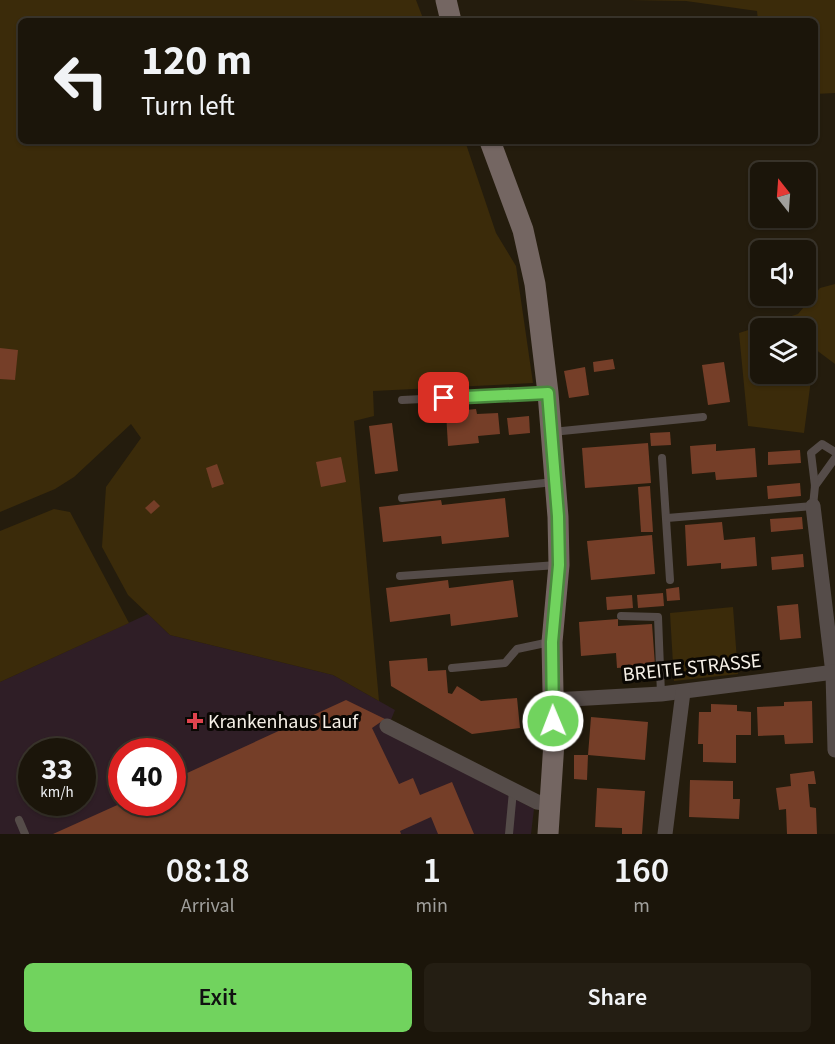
<!DOCTYPE html>
<style>
body{margin:0;font-family:"Source Sans 3",sans-serif;background:#241e13;color:#f1f3f6;height:100vh;display:flex;flex-direction:column;font-size:22px;white-space:nowrap}
*{box-sizing:border-box;margin:0}
p{font-size:20px;color:#a09f9c}
.icon{flex:none;width:33px;height:33px;fill:none;stroke:currentColor;stroke-width:2;stroke-linecap:round;stroke-linejoin:round}
.map{position:relative;height:834px;overflow:hidden}
.drawer{display:flex;flex-direction:column;background:#1b150a;flex:1}
.drawer>*{flex:none}
.banner{position:absolute;left:18px;top:18px;width:800px;height:126px;border-radius:9px;box-shadow:0 2px 4px #0004,0 0 0 2px #39342b;background:#1b150a;color:#f1f3f6;overflow:hidden}
.needle{width:39px;rotate:343deg}
.fabs{position:absolute;left:750px;top:162px;display:grid;gap:12px}
.fabs a{display:grid;place-items:center;width:66px;height:66px;border-radius:9px;background:#1b150a;box-shadow:0 2px 4px #0004,0 0 0 2px #39342b;font-size:30px}
.speed{position:absolute;left:18px;top:738px;display:flex;gap:12px;font-size:30px;font-weight:700;text-align:center}
.speed>*{display:grid;place-content:center;width:78px;height:78px;border-radius:50%;background:#1b150a;box-shadow:0 2px 4px #0004,0 0 0 2px #39342b;line-height:1}
.speed small{font-size:15px;font-weight:400}
.speed .limit{border:9px solid #d22;background:#fff;color:#111}
.pin{position:absolute;display:grid;place-items:center;width:51px;height:51px;color:#fff;margin:-26px;border-radius:12px;box-shadow:0 3px 9px #0006}
.me{position:absolute;width:66px;margin:-33px;rotate:359deg;stroke-linejoin:round;filter:drop-shadow(0 0 4px #0008)}
.turn{display:flex;align-items:center;gap:21px;height:126px;padding:0 24px;font-size:27px}
.turn .icon{width:78px;height:78px;stroke-width:2.5}
.turn b{display:block;font-size:42px;line-height:51px}
.eta{display:flex;justify-content:space-evenly;align-items:center;height:102px;text-align:center}
.eta b{font-size:36px;font-weight:600;line-height:42px}
.primary-button{display:flex;gap:12px;margin-top:auto;padding:12px 24px}
.primary-button a{flex:1;height:69px;border-radius:9px;background:#71d35e;color:#111;font-size:24px;font-weight:600;line-height:69px;text-align:center}
.primary-button a+a{background:#241e13;color:#f1f3f6}
.map>svg:first-child{display:block}
</style>
<div class="map">
<svg width="835" height="834" viewBox="0 0 835 834">
<rect width="100%" height="100%" fill="#241c0d"/>
<path fill="#2f1e26" fill-rule="evenodd" d="M148,614L170,635L333,675L395,710L386,732L534,809L531,834H0V682ZM32,752H82V802H32ZM122,752H172V802H122Z"/>
<g fill="#3b2b0a" fill-rule="evenodd">
<polygon points="0,0 416,0 424,21 21,21 21,141 465,141 496,233 516,266 533,383 373,391 374,416 354,421 379,701 333,675 170,635 128,595 102,547 106,487 141,438 131,424 74,477 55,489 0,512"/>
<polygon points="628,0 835,0 835,93 815,94 814,21 758,21 757,11 686,1"/>
<path d="M835,284V364L815,349L804,433L748,426L739,333L798,314L820,288ZM806,328V374H760V328Z"/>
<polygon points="54,509 70,512 129,623 0,682 0,531"/>
<polygon points="733,607 738,674 674,681 670,613"/>
</g>
<g fill="#753e28">
<polygon points="0,348 18,350 15,380 0,379"/>
<polygon points="613,359 615,369 594,372 593,362"/>
<polygon points="724,362 730,402 708,405 702,365"/>
<polygon points="585,367 589,395 569,398 564,371"/>
<polygon points="476,409 477,414 498,413 500,434 478,436 479,443 448,446 446,412"/>
<polygon points="529,416 530,433 509,435 507,418"/>
<polygon points="392,423 398,471 375,474 369,426"/>
<polygon points="670,432 671,445 651,446 650,433"/>
<polygon points="648,443 651,483 585,488 582,448"/>
<polygon points="716,444 716,451 755,448 757,477 716,480 715,472 692,474 690,446"/>
<polygon points="800,450 801,463 768,465 768,452"/>
<polygon points="341,457 346,482 321,487 316,462"/>
<polygon points="217,464 224,484 212,488 206,468"/>
<polygon points="800,483 801,496 768,499 767,486"/>
<polygon points="650,486 653,532 641,532 638,487"/>
<polygon points="505,498 509,537 442,544 441,536 383,542 379,507 441,500 442,505"/>
<polygon points="154,500 160,506 151,514 145,508"/>
<polygon points="802,517 803,529 771,532 770,519"/>
<polygon points="722,522 724,540 755,537 757,566 721,569 721,563 687,566 685,525"/>
<polygon points="652,535 655,574 591,580 587,541"/>
<polygon points="803,554 804,567 772,570 771,557"/>
<polygon points="448,580 449,588 513,580 518,617 451,626 450,614 390,622 386,588"/>
<polygon points="679,587 680,600 667,601 666,589"/>
<polygon points="663,593 664,606 638,608 637,595"/>
<polygon points="632,595 633,608 607,610 606,597"/>
<polygon points="798,604 801,638 780,640 777,606"/>
<polygon points="618,619 618,626 652,624 655,665 617,668 616,653 581,656 579,622"/>
<polygon points="427,658 428,671 446,670 448,693 452,694 457,686 481,701 517,698 520,728 472,734 391,686 389,661"/>
<polygon points="346,700 385,719 372,728 399,784 413,778 420,795 452,782 474,834 438,834 431,817 400,831 401,834 53,834 124,802 172,802 172,780"/>
<polygon points="812,701 813,743 785,744 784,735 758,736 757,707 784,706 784,702"/>
<polygon points="711,704 737,705 737,711 751,712 751,735 736,735 736,763 703,762 703,744 698,744 699,712 711,712"/>
<polygon points="591,717 648,722 645,760 588,755 587,780 574,779 574,755 588,755"/>
<polygon points="814,771 816,784 808,784 810,807 816,808 817,834 787,834 786,809 779,810 776,788 791,786 790,774"/>
<polygon points="690,780 733,781 733,799 740,799 739,819 689,817"/>
<polygon points="597,788 645,791 642,834 622,834 622,828 595,827"/>
</g>
<g fill="none" stroke-linecap="round" stroke-linejoin="round">
<g stroke="#554c49" stroke-width="8">
<polyline points="402,400 546,393"/>
<polyline points="552,432 703,417"/>
<polyline points="662,458 670,580"/>
<polyline points="815,486 835,458"/>
<polyline points="402,498 554,482"/>
<polyline points="667,518 813,506 815,486 811,453 822,444 835,452"/>
<polyline points="400,576 557,565"/>
<polyline points="621,616 658,617 661,694"/>
<polyline points="452,668 505,663 517,649 550,642"/>
<polyline points="19,820 25,834"/>
<polyline points="509,834 513,791"/>
</g>
<g stroke="#554c49" stroke-width="15">
<polyline points="813,506 833,673 835,750"/>
<polyline points="553,700 661,694 835,672"/>
<polyline points="387,726 537,802 551,804"/>
<polyline points="665,834 683,692"/>
</g>
<g stroke="#746662" stroke-width="21">
<polyline points="446,0 451,21"/>
<polyline points="490,141 523,230 535,284 548,393 558,517 559,565 552,642 554,742 548,834"/>
</g>
</g>
<g fill="none" stroke-linecap="round" stroke-linejoin="round">
<defs>
<polyline id="route" points="444,398 548,393 558,516 559,565 552,642 553,721"/>
</defs>
<use href="#route" stroke="#49893d" stroke-width="15"/>
<use href="#route" stroke="#71d35e" stroke-width="10"/>
</g>
<path fill="#e0444e" stroke="#0a0703" stroke-width="2" d="M192 712h6v6h6v6h-6v6h-6v-6h-6v-6h6z"/>
<g text-anchor="middle" stroke-width="6" stroke-linejoin="round" paint-order="stroke">
<g font-size="20" fill="#f6f0e7" stroke="#0a0703">
<text transform="translate(692 667) rotate(-6)" y="7">BREITE STRASSE</text>
</g>
<g font-size="20" fill="#f6f0e7" stroke="#0a0703" text-anchor="start">
<text x="208" y="728">Krankenhaus Lauf</text>
</g>
</g>
</svg>
<div class="fabs">
<a><svg class="needle" viewBox="-14 -14 28 28"><path d="M0-13l5 13h-10z" fill="#e53935"/><path d="M0 13l5-13h-10z" fill="#a09f9c"/></svg></a>
<a><svg class="icon" aria-label="sound" viewBox="0 0 24 24"><path d="M4 9h4l5-4v14l-5-4H4zM17 9q2 3 0 6"/></svg></a>
<a><svg class="icon" aria-label="layers" viewBox="0 0 24 24"><path d="M12 4l9 5-9 5-9-5zM3 14l9 5 9-5"/></svg></a>
</div>
<div class="speed"><div>33<small>km/h</small></div><div class="limit">40</div></div>
<div class="pin" style="left:444px;top:398px;background:#d93025"><svg class="icon" aria-label="arrive" viewBox="0 0 24 24"><path d="M6 21V4h12l-3 4 3 4H6"/></svg></div>
<svg class="me" style="left:553px;top:721px" viewBox="-20 -20 40 40"><circle r="17" fill="#71d35e" stroke="#fff" stroke-width="3"/><path d="M0-11L8 9 0 5-8 9z" fill="#fff"/></svg>
<div class="banner">
<div class="turn"><svg class="icon" aria-label="left" viewBox="0 0 24 24"><path d="M17 20v-9H6M10 6l-5 5 5 5"/></svg><div><b>120 m</b>Turn left</div></div>
</div>
</div>
<section class="drawer">
<div class="eta">
<div><b>08:18</b><p>Arrival</p></div>
<div><b>1</b><p>min</p></div>
<div><b>160</b><p>m</p></div>
</div>
<div class="primary-button"><a>Exit</a><a>Share</a></div>
</section>
